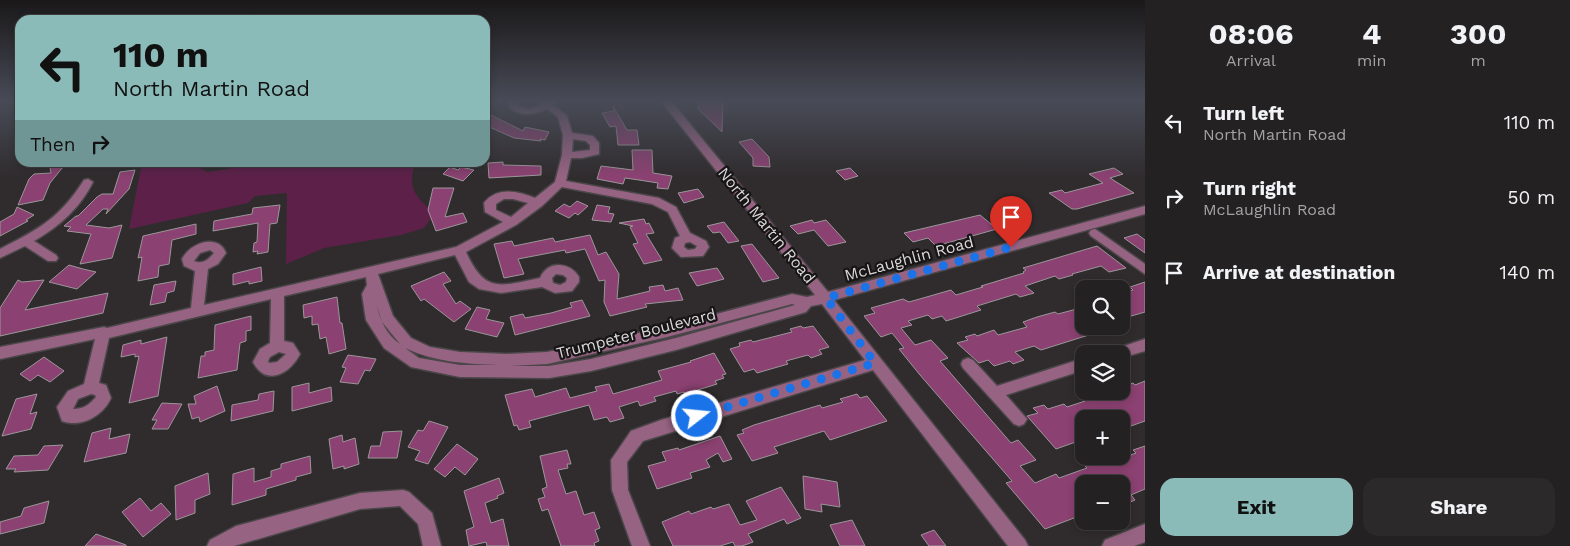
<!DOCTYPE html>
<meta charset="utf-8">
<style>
body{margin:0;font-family:"Work Sans",sans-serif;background:#2c292a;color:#f1f3f6;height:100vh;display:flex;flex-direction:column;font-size:19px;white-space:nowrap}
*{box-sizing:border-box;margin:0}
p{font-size:16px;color:#a3a3a5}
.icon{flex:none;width:28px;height:28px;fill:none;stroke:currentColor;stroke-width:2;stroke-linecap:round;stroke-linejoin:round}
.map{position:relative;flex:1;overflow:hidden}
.side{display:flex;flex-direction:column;background:#242122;width:425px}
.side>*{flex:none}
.hud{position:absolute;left:15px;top:15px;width:475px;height:152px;border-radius:15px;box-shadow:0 2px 8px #0003,0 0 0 1px #413e40;background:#8bbbb9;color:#111;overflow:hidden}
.buttons{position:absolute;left:1075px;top:280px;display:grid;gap:10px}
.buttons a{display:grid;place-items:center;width:55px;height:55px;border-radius:10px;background:#242122;box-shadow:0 2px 8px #0003,0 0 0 1px #413e40;font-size:25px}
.pin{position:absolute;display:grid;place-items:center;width:42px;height:42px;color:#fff;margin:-51px -21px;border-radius:50% 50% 50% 0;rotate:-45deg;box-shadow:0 0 5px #0007}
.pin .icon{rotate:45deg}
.me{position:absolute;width:55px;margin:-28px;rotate:74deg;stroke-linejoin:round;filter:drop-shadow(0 0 4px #0008)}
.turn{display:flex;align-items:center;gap:18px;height:105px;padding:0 15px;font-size:22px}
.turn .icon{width:65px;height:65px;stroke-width:2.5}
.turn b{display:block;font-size:35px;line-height:42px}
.then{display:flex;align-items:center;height:48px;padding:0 15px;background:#0003;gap:10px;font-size:19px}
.eta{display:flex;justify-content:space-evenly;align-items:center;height:85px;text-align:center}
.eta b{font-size:30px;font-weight:700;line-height:35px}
.button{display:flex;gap:10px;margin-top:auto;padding:10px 15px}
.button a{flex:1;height:58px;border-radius:15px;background:#8bbbb9;color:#111;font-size:20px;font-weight:700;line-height:58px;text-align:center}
.button a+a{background:#2c292a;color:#f1f3f6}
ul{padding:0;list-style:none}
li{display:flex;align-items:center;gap:15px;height:75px;padding:0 15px}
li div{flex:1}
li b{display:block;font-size:19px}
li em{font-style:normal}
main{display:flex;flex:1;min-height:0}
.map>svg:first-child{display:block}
</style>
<main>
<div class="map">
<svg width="1145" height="546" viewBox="0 0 1145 546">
<rect width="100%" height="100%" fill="#302c2e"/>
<path fill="#5d2049" d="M248,162L413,163C415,170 411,175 412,182C413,196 426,206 435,213L424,228L401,235L324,248L286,264L287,193L255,196L248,203L129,229L142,163L193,164L207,172L228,169Z"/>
<g fill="#8b4171" stroke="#9b9799">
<polygon points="699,101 723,101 722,132 698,109"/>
<polygon points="613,106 627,130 637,130 639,145 618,145 616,126 610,127 602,113 614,111"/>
<polygon points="485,112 523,131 525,127 549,132 545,140 540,139 541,141 514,138 485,125"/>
<polygon points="752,139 769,157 770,167 753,166 753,158 739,142"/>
<polygon points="632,150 652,150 653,173 672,176 668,189 657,188 658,183 639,180 625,178 623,184 597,179 601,166 633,170"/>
<polygon points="49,162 67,162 50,183 43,200 18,205 29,179 34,174 51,173"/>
<polygon points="503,162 503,165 541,166 541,175 489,178 488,163"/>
<polygon points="450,167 458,170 461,167 474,170 463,181 443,174"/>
<polygon points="850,168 858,176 845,180 836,171"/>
<polygon points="1114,168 1123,174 1110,178 1134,193 1077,209 1072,209 1049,193 1062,190 1065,193 1103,183 1089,174"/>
<polygon points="135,170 129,189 106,214 108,209 103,209 86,225 109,228 122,225 112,258 80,264 91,234 67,231 71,227 64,226 76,216 78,216 97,197 102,194 113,194 120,172"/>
<polygon points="433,188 454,188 445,217 463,213 467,222 436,231 428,210"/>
<polygon points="698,189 704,197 684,203 678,193"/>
<polygon points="577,201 588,206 578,215 575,213 569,218 555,211 564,204 570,207"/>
<polygon points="280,205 277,223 270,224 268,252 257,254 258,251 253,252 254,243 257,242 258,223 213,231 214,221 252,214 253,208"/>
<polygon points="597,205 610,207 608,213 614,214 611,222 592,220"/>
<polygon points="17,207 34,215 26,220 28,221 0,236 0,222 14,214"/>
<polygon points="980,215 997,229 936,246 928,238 913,242 904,233"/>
<polygon points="644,219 646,224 649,223 654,233 646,234 662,260 644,264 633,244 638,243 630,227 633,226 619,223"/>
<polygon points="812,220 814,223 826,220 846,242 828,246 814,230 798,234 790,226"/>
<polygon points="724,222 739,241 728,243 720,232 713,233 707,226"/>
<polygon points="196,224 196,234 172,240 169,264 159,266 158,277 138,281 142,257 138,258 143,236"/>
<polygon points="1137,234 1145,240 1145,253 1124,238"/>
<polygon points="590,235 598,255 606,252 619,274 617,299 650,291 649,287 663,285 665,291 678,288 683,300 645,304 647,307 610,316 604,302 605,280 599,281 585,249 566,253 565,250 518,259 524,274 504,278 494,244 512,241 514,246 553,238 555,242"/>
<polygon points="752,244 779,278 763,282 741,246"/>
<polygon points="1097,246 1126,268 1109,272 1101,266 1072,274 1073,275 1059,279 1055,276 1025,286 1034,293 1020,297 1016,294 977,306 981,310 946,321 942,316 932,319 928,315 908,321 912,325 901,328 915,345 931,340 948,358 940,361 1011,443 1018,440 1036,460 1020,466 1035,483 1056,474 1059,478 1087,468 1082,463 1102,456 1113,456 1117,460 1136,453 1133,450 1145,446 1145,489 1131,495 1135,500 1121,506 1121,484 1084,484 1084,517 1076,520 1074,518 1045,529 1006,483 1012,481 920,375 899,349 904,348 892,333 881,337 864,316 875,313 871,308 903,299 909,302 951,290 956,295 976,289 983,287 981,286 1024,273 1023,272 1026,270 1023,268"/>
<polygon points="69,265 83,269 96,272 77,289 49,282"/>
<polygon points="261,267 262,281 249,284 249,281 233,285 233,274"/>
<polygon points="717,268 724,279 697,286 689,273"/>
<polygon points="444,272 451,281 443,284 456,304 460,301 471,309 454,322 424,299 421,301 411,286"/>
<polygon points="18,280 22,282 44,280 25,310 108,293 103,313 0,336 0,308"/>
<polygon points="176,281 174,291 167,293 165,302 150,305 154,285"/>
<polygon points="1145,282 1145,312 1121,319 1121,294 1133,290 1130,287"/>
<polygon points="337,297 340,323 342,323 346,349 329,354 326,337 320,339 318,324 312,325 312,316 304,318 303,305"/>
<polygon points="582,300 590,316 515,335 510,317 523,314 525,318 551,313 572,307 570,303"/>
<polygon points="477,307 490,310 486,319 504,323 497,337 465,329"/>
<polygon points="1084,307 1084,326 1110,326 1111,328 1041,350 1034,346 1015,352 1024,360 1013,364 1010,361 994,366 988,360 979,363 957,343 968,340 965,337 975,334 977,336 994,330 998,335 1027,327 1023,322 1037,317 1055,312 1058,314"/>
<polygon points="251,316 251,330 246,331 246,341 240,343 237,370 198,378 201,356 205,356 205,352 214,350 215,325"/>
<polygon points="801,326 803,328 813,326 829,347 819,350 822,354 811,358 808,355 786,361 788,364 757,373 754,369 744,372 730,349 740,346 739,343 751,340 753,342 792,332 790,329"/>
<polygon points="167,337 158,396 129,403 139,356 135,357 135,354 121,357 123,345 141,340 141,344"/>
<polygon points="714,353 726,374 722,375 724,378 715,381 717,384 685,394 684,392 677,394 676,391 654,397 656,401 640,406 638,401 619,407 624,418 610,422 607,417 594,420 589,405 529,421 531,427 519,430 517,425 514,426 505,395 532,389 535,397 566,388 570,398 597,391 595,387 609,384 613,394 662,380 658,371 691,362 690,361"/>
<polygon points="348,355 376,359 370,371 365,370 358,384 340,382 346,368 342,367"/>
<polygon points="44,357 64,371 50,382 38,375 30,381 20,374"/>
<polygon points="1145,381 1145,421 1128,427 1121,419 1084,419 1084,439 1056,449 1027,416 1038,413 1033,408 1044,405 1048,409 1064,404 1067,407 1085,401 1084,399 1094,396 1091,394 1099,391 1121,391 1121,387 1133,383 1135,385"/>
<polygon points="309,383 309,393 331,387 332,401 292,411 292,387"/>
<polygon points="217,386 225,411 200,422 199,417 192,419 188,404 196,404 194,396"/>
<polygon points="274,391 273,411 231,421 232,405 258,400 259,394"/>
<polygon points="37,394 30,414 37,412 31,429 2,436 16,399"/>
<polygon points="857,394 860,398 867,396 887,421 830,440 824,431 774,447 778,453 752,461 737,435 744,433 742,430 754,425 820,405 822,408 843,402 840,399"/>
<polygon points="162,403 182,404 168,429 152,429 157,420 152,420"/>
<polygon points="429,421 448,427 428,464 415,460 420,451 408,447 418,430 423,431"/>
<polygon points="111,428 109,439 130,434 126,453 84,462 92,433"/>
<polygon points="402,431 397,458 368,458 371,446 380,446 383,432"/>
<polygon points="342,435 343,442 355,438 359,464 344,469 344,466 333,469 329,439"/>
<polygon points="720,436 732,459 723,462 718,453 706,460 710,467 690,473 692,478 657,489 648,466 666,461 662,452 678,448 679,450"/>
<polygon points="457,444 478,459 465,475 455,467 445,477 434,469"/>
<polygon points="63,445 48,470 14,472 16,469 6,469 14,456 38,455 44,446"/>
<polygon points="567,450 571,464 567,464 568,468 558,470 566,494 576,491 584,515 594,512 600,528 595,530 599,541 594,543 595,546 561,546 548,509 542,511 538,499 545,497 542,489 547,487 540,456"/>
<polygon points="310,456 311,473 296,477 296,480 266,489 266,495 232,505 233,474 254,468 254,482 271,477 271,471 281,468 281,464"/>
<polygon points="208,473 210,494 195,500 195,513 176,520 175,486"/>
<polygon points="803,476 837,482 840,507 821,504 822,512 805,509"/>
<polygon points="499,478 504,493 497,496 498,498 485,503 491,523 503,519 509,546 487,546 486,542 469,546 466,530 474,527 464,491"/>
<polygon points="781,487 801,518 787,524 784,519 748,534 753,542 742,546 735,546 733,542 720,546 673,546 662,522 689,511 691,514 711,507 713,509 729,504 740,525 757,520 746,501"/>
<polygon points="140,498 151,511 161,503 171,514 143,537 122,512"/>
<polygon points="49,501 44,523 0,534 0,522 21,516 24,508"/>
<polygon points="852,520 865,546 840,546 830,525"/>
<polygon points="934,530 946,546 929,546 921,535"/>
<polygon points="96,534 126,545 126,546 85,546"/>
</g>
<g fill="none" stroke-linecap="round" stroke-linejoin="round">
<defs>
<g id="minor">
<path d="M508,101H518V106L529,109L541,105L537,101H558L553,105L567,116L572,133L593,136L599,143V154L582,158H571L566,181L659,198L676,207L690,233L706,241L709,247L703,256L681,257L672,248L675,238L680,236L668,212L652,204L562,187L542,206L516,225L466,252C485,294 500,286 540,278C548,260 570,262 579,277V282L572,291L555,293L542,287L501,293L479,289L469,282L455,255L378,274L393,316L411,338L430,347L460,352L506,354L547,352L667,327L792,294L807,297L815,295L661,101H671L828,292L1145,206V214L834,300L1025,540L1028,546H1008L873,370L643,441L627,462L628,490L650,546H632L612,490L611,460L631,431L661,420L865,360L822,304L811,306L806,312L676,350L591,371L549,378L460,377L411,367L384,348L366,320L362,294L367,285L366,277L284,296V341L293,343L300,354C290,374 266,387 253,362L260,349L270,343L271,299L109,338L99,383L106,385L111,398C103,416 81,428 62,421L57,407L68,391L84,384L95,339L0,359V347L104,327L107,328L191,308L195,271L184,266L182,259C190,243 218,233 226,253L218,264L208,269L204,305L456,247L503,222L485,212L484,203C497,186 518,191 535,198L555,182L562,155L563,135L558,117L547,109C534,115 520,117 509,107ZM573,139L586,141L590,145V150L572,152ZM504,199H513L528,203L511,217L496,210V204ZM690,242L697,246L695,249L688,250L684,247L685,243ZM210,250L214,253C209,259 203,265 194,261L200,253ZM556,274L563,275L567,278L566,282L560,285L553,283L552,278ZM792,304L795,305L676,338L591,359L549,366H510L547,364L667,337ZM377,306L382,322L400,344C387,335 380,321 377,306ZM405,348C435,362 466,364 499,365H460L419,358ZM279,352L286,354L277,362L269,363L268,361L270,357ZM91,394L95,395L96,397C89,405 84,409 73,409L78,399Z"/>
<path d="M88,179L93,182C79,209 60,226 34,241L56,255L58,258L56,261H48L25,246L0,258V249C39,229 60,218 84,180Z"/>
<polygon points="1095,229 1145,264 1145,274 1091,236 1089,233 1091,230"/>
<polygon points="1145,339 1145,351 1121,358 1121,354 1110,354 1112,350"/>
<polygon points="968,358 973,360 997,386 1084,358 1084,370 1006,395 1027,419 1024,424 1019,426 1014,424 963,368 961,364 963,360"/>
<polygon points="403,490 409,492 432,513 441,546 423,546 418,524 400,506 360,509 234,546 207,546 210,540 236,526 360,493"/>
<polygon points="1145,524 1145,542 1134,546 1102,546 1105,540"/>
</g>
</defs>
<use href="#minor" stroke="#4b4749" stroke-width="3"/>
<use href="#minor" fill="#976383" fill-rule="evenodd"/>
</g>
<linearGradient id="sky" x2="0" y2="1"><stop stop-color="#1a1819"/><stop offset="0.57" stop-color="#484b57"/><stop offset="1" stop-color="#484b57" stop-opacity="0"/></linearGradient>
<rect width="1145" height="177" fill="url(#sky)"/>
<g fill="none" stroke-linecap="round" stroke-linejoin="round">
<polyline stroke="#1a73e8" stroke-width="9" stroke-dasharray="0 16.2" points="697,416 875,363 826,298 1011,247"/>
</g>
<g text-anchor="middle" stroke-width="4.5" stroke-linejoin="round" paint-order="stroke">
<g font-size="16" fill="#dad7d9" stroke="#171516">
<text transform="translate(767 225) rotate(51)" y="6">North Martin Road</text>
<text transform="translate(909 258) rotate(-15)" y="6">McLaughlin Road</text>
<text transform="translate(636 333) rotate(-14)" y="6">Trumpeter Boulevard</text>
</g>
</g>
</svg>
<div class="buttons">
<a><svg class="icon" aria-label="search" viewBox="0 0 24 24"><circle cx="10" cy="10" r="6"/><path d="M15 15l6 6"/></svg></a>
<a><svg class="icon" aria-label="layers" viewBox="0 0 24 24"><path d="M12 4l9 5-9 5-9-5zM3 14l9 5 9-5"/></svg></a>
<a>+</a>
<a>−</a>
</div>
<div class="pin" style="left:1011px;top:247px;background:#d93025"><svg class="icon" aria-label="arrive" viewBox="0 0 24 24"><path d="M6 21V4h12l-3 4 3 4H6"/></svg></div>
<svg class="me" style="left:697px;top:416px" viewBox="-20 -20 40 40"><circle r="17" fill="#1a73e8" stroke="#fff" stroke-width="3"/><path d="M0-11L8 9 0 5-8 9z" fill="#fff"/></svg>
<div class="hud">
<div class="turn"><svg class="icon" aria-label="left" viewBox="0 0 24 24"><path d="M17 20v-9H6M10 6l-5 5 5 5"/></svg><div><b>110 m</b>North Martin Road</div></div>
<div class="then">Then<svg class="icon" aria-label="right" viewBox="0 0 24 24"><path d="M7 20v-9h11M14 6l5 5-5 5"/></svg></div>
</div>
</div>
<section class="side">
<div class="eta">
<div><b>08:06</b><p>Arrival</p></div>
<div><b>4</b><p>min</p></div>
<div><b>300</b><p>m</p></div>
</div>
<ul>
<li><svg class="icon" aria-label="left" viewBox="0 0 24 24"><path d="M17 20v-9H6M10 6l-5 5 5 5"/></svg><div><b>Turn left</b><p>North Martin Road</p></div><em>110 m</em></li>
<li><svg class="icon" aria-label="right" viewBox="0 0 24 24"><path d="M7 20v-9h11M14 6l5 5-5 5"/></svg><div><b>Turn right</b><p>McLaughlin Road</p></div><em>50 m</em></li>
<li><svg class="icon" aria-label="arrive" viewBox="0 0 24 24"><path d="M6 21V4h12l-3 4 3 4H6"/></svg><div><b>Arrive at destination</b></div><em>140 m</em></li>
</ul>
<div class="button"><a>Exit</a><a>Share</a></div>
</section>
</main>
